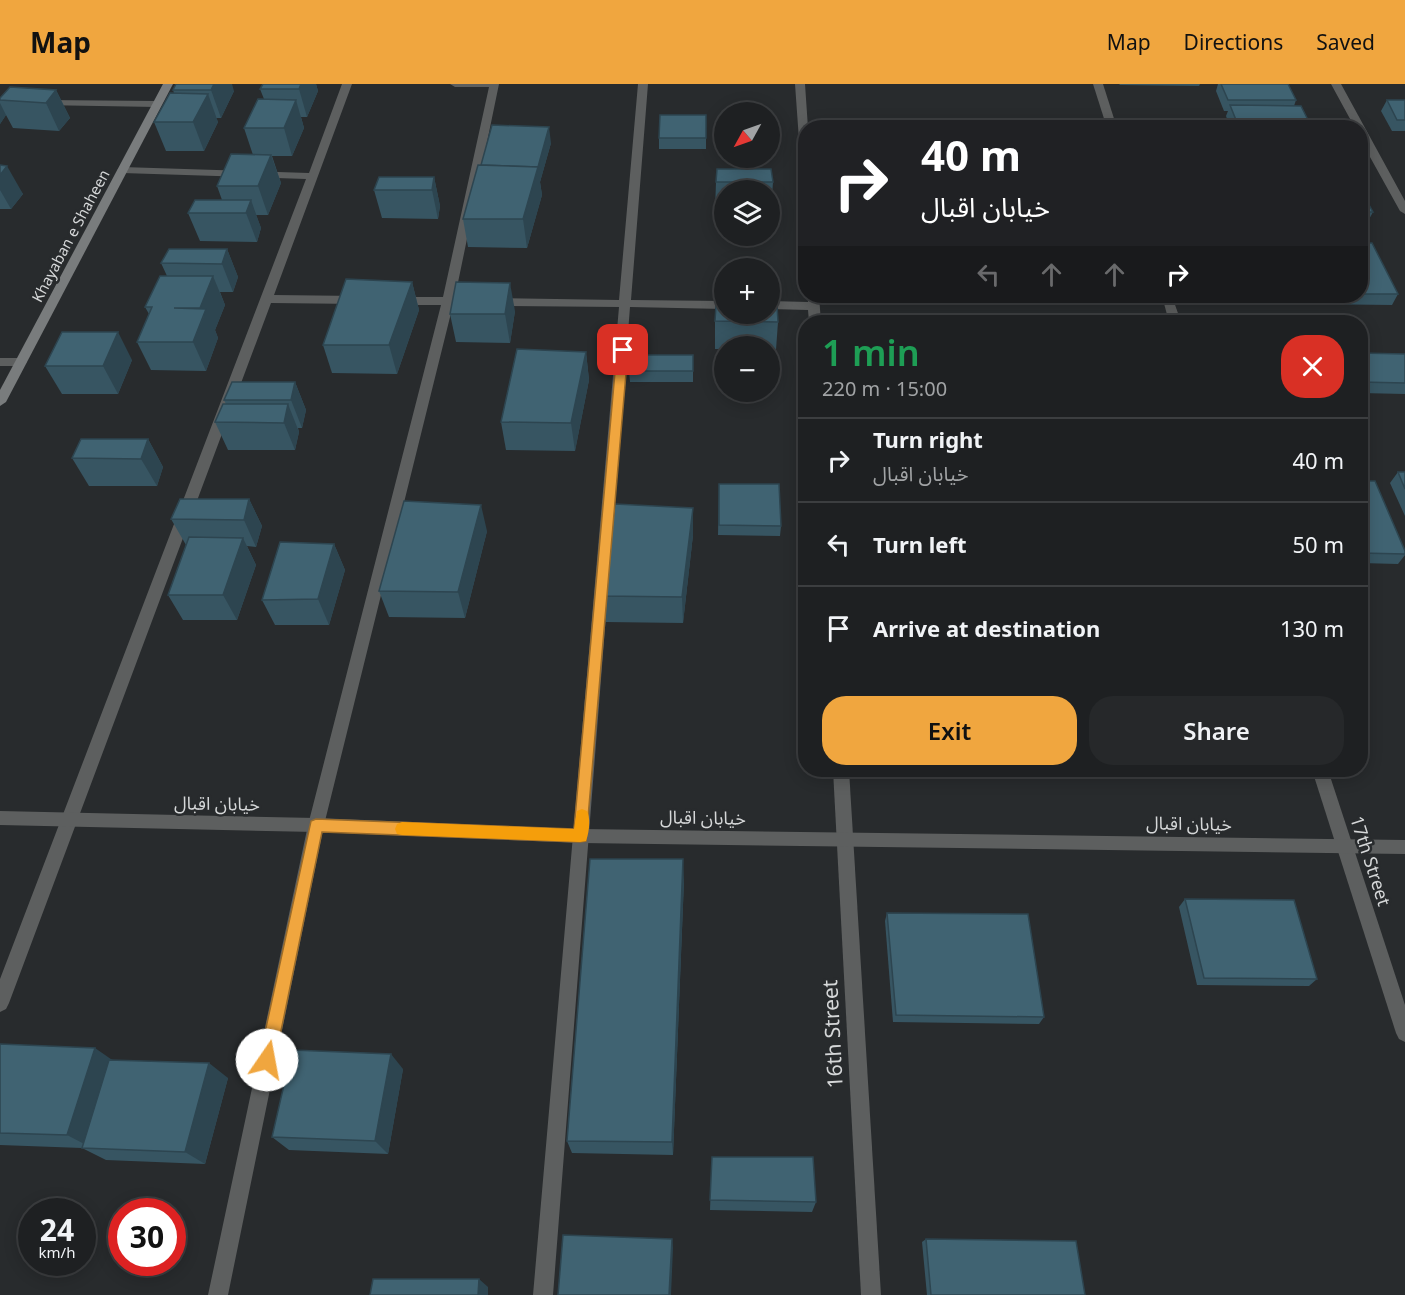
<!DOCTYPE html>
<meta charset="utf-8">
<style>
body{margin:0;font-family:"Noto Sans","Noto Sans Arabic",sans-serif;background:#26282a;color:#f1f3f6;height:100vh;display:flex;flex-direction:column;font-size:22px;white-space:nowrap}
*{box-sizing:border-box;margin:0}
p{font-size:20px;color:#a1a3a5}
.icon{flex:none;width:33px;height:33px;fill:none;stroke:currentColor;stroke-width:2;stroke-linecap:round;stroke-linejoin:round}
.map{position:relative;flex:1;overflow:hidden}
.details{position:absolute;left:798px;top:231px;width:570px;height:462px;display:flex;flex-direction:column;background:#1e2022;border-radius:24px;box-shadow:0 3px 15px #0003,0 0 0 2px #3c3e40}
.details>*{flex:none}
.banner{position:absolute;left:798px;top:36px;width:570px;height:183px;border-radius:24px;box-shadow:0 3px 15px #0003,0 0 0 2px #3c3e40;background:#202124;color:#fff;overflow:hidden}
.needle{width:39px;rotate:230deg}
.controls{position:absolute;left:714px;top:18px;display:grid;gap:12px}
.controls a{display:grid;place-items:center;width:66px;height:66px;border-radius:50%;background:#1e2022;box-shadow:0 3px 15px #0003,0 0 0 2px #3c3e40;font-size:30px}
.speed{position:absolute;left:18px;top:1114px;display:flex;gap:12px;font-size:30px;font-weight:700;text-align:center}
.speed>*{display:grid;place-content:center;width:78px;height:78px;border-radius:50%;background:#1e2022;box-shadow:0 3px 15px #0003,0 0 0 2px #3c3e40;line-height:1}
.speed small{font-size:15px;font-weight:400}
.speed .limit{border:9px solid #d22;background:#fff;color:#111}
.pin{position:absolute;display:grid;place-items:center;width:51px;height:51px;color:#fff;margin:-26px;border-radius:12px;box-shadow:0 3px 9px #0006}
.me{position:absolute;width:66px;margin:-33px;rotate:12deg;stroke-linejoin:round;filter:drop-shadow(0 0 4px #0008)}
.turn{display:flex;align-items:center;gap:21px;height:126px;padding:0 24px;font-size:27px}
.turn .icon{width:78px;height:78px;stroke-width:2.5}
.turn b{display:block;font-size:42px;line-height:51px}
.lanes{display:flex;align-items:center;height:57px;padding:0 24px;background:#0003;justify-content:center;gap:30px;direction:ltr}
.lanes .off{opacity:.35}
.round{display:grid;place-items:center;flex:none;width:63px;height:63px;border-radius:24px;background:#26282a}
.headline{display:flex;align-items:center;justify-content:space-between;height:102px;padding:0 24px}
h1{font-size:36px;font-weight:600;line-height:45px;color:#1e9e55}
.button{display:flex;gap:12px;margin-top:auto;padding:12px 24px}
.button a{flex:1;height:69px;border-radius:24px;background:#f0a63f;color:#111;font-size:24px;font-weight:600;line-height:69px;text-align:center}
.button a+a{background:#26282a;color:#f1f3f6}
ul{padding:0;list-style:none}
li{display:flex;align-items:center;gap:18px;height:84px;padding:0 24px;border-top:2px solid #3c3e40}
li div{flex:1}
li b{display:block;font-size:22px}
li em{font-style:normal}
header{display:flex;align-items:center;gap:36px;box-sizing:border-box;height:84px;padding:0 30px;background:#f0a63f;color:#111}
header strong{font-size:28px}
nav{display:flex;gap:33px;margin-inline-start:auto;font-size:21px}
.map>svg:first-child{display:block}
</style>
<header>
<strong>Map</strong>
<nav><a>Map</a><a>Directions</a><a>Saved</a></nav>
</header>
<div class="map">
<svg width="1405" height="1211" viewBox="0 0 1405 1211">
<rect width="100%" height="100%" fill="#282b2d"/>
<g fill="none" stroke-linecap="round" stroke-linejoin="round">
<g fill="#5d5f5f" fill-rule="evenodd">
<polygon points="342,0 352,0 274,211 359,212 365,216 359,220 271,219 9,919 6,925 0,928 0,895 306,95 122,89 117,86 122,83 309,89"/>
<polygon points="450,0 499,0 455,213 464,217 462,220 453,221 324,741 228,1211 208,1211 308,741 441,221 398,221 392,217 398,213 443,213 489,3 455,3"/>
<polygon points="638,0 648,0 631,216 724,217 724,225 630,223 553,1211 533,1211 619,223 494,222 488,218 494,214 619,216"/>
<polygon points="795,0 805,0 808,44 806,44 806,87 801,84"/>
<polygon points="1093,0 1103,0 1117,44 1107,44"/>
<polygon points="1331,0 1341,0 1405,117 1405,130 1400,127 1360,55 1360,44 1355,44"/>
<polygon points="808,212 819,212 821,238 809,238 808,226 770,225 770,217 808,218"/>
<polygon points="1162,212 1172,212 1181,238 1169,238"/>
<polygon points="0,274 21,274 27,278 21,282 0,282"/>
<polygon points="833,686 849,686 881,1211 861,1211"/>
<polygon points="1312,686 1328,686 1405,921 1405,958 1399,955 1396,949"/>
</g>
<g fill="#5d5f5f" fill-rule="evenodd">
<polygon points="43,16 157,17 162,20 157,23 40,21 38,19"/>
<polygon points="0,727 316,734 581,745 1405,756 1405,770 581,759 316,748 0,741"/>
</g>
<polygon fill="#797c7d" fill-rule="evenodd" points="163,0 173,0 6,318 0,322 0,306"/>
</g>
<g fill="#375562">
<polygon points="176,0 234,7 221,34 216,34 218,38 204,67 166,67 154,38 174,9 173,6"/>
<polygon points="263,0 316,0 318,7 307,33 301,33 304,44 292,72 272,72 281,99 268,131 256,131 261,144 257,158 200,157 188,129 222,116 217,102 253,71 244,44 264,15 260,5"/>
<polygon points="1119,0 1200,0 1199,2 1120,1"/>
<polygon points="1218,0 1288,0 1296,16 1294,22 1311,42 1310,44 1230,44 1226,32 1228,27 1224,27 1216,7"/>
<polygon points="56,6 70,34 59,47 13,44 6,31 0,40 0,13"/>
<polygon points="1387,16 1405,16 1405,47 1392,47 1381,27"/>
<polygon points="706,31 706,65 659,65 659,54"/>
<polygon points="551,59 540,98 542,111 527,164 468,163 463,135 481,81"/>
<polygon points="0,81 23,110 11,125 0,125"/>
<polygon points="434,93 440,122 438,135 382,134 374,106"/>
<polygon points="716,98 773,98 771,127 770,127 770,106 724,106 724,126 715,126"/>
<polygon points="1360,105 1373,128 1367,139 1360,139"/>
<polygon points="1360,159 1398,210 1392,221 1307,220 1303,212 1360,212"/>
<polygon points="227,165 238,193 233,208 220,208 225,221 215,246 218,254 206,287 151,286 137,258 149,230 145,223 167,192 161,179"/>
<polygon points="412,198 419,226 397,290 332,289 323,261"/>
<polygon points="886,212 943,212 942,219 887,218"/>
<polygon points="515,227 510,259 456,258 450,230"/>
<polygon points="715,237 778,238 776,266 770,266 770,262 724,262 724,265 715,265"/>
<polygon points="586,268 589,296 575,367 506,366 501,338"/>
<polygon points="1360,269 1405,270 1405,310 1360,309"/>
<polygon points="693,271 693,298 630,298 629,287"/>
<polygon points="132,276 118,310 62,310 45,282"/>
<polygon points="295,298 306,326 302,344 298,344 299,348 295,366 228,366 215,338 226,320 224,316"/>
<polygon points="148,355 163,383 157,402 89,402 72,374"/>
<polygon points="1398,388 1405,388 1405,432 1390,399"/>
<polygon points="1360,397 1405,467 1405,471 1398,480 1360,479"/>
<polygon points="719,400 781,442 780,452 718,451"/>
<polygon points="249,415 262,442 256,463 247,462 256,481 237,536 183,536 168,511 186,461 171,435"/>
<polygon points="487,447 465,534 389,533 379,507"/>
<polygon points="693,451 683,539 606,538 603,512"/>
<polygon points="334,460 345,486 329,541 275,541 262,516"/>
<polygon points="684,796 673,1071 572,1069 567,1057"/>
<polygon points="1185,815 1317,895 1309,902 1197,901 1179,823"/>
<polygon points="887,829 1044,933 1039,940 893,938 885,837"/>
<polygon points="0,960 112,976 228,994 205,1080 106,1076 82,1064 0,1061"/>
<polygon points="403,985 388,1070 289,1066 272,1053"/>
<polygon points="712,1073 816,1118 812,1128 710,1126"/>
<polygon points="926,1155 1085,1211 927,1211 922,1158"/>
</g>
<g fill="#2d4550">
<polygon points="214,0 232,0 234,7 221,34 211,6"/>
<polygon points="301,0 316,0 318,7 307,33 299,5"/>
<polygon points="56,6 70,34 59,47 46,19"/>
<polygon points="208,10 218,38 204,67 193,38"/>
<polygon points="296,16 304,44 292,72 284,44"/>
<polygon points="0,19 6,31 0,40"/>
<polygon points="549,43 551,59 540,98 542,111 527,164 523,135"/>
<polygon points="271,71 281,99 268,131 258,102"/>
<polygon points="7,82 23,110 11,125 0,106 0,91"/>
<polygon points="434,93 440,122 438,135 432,106"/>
<polygon points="251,116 261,144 257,158 246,129"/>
<polygon points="227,165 238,193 233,208 222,180"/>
<polygon points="213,192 225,221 215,246 218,254 206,287 193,258 204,232 200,224"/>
<polygon points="412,198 419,226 397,290 389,261"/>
<polygon points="510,199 515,227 510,259 505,230"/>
<polygon points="118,248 132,276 118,310 103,282"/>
<polygon points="586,268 589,296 575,367 571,339"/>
<polygon points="295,298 306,326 302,344 291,316"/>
<polygon points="288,320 299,348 295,366 284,339"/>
<polygon points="148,355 163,383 157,402 141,375"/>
<polygon points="249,415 262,442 256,463 244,436"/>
<polygon points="481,421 487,447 465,534 458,508"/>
<polygon points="693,424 693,451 683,539 682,513"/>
<polygon points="243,454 256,481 237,536 223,511"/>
<polygon points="334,460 345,486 329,541 318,515"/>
<polygon points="683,775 684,796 673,1071 672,1058"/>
<polygon points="95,964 118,980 92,1064 67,1051"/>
<polygon points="391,970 403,985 388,1070 375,1057"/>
<polygon points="209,979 228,994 205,1080 185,1068"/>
<polygon points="672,1155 673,1164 671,1211 669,1211"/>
<polygon points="479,1195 488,1203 488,1211 478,1211"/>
</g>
<g fill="#406372" stroke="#2d4550" stroke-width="1.5">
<polygon points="176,0 214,0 211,6 173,6"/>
<polygon points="263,0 301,0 299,5 260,5"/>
<polygon points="1221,0 1288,0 1296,16 1228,16"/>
<polygon points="10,3 56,6 46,19 0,16 0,14"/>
<polygon points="170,9 208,10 193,38 154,38"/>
<polygon points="258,15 296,16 284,44 244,44"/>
<polygon points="1387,16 1405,16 1405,36 1397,36"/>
<polygon points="1230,21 1301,22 1311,42 1238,41"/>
<polygon points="660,31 706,31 706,54 659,54"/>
<polygon points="492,41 549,43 538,83 481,81"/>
<polygon points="231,70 271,71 258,102 217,102"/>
<polygon points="0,81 7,82 0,91"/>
<polygon points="478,81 538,83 523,135 463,135"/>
<polygon points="717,85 771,85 773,98 716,98"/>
<polygon points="379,93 434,93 432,106 374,106"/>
<polygon points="1360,105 1373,128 1360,128"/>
<polygon points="195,116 251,116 246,129 188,129"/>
<polygon points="1360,159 1372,159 1398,210 1360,210"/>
<polygon points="169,165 227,165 222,180 161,179"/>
<polygon points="160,192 213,192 200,224 174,224 206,225 193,258 137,258 152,223 145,223"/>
<polygon points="346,195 412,198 389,261 323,261"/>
<polygon points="456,198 510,199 505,230 450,230"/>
<polygon points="716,221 724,221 724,230 770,230 770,221 777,221 778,238 715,237"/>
<polygon points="62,248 118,248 103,282 45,282"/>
<polygon points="517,265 586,268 571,339 501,338"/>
<polygon points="1360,269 1405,270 1405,299 1360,298"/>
<polygon points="631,271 693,271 693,287 629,287"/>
<polygon points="232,298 295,298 291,316 224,316"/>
<polygon points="223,320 288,320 284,339 215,338"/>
<polygon points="81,355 148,355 141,375 72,374"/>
<polygon points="1398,388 1405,388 1405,405"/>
<polygon points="1360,397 1375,397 1405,467 1405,470 1360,469"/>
<polygon points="719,400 779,400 781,442 719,441"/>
<polygon points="180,415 249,415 244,436 171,435"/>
<polygon points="404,417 481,421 458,508 379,507"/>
<polygon points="615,420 693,424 682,513 603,512"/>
<polygon points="189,453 243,454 223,511 168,511"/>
<polygon points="280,458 334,460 318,515 262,516"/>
<polygon points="590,775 683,775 672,1058 567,1057"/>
<polygon points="1185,815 1294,816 1317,895 1204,894"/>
<polygon points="887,829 1028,830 1044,933 896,931"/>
<polygon points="0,960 95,964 67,1051 0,1049"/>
<polygon points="292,966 391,970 375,1057 272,1053"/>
<polygon points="109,976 209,979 185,1068 82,1064"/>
<polygon points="712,1073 813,1073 816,1118 710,1116"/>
<polygon points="563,1151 672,1155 669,1211 558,1211"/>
<polygon points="926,1155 1076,1157 1085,1211 931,1211"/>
<polygon points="373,1195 479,1195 478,1211 370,1211"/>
</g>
<polygon fill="#f0a63f" stroke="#9c6c29" stroke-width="1.5" points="623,262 628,266 586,757 580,758 322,748 275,976 273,982 267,985 261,982 259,976 311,737 316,735 574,745 617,266"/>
<path fill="#f59e0b" d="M582,725L587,727C591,735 589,749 586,757L580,758L402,751L397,750L395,745L397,740L402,738L574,745L577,727Z"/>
<g text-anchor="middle" stroke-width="5" stroke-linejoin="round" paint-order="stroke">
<g font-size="15" fill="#d5d7d8" stroke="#282b2d">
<text transform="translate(71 152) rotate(-62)" y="5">Khayaban e Shaheen</text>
</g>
<g font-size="18" fill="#d5d7d8" stroke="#282b2d">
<text transform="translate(217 720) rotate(1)" y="6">خیابان اقبال</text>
<text transform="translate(703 734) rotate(1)" y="6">خیابان اقبال</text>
<text transform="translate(1189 740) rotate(1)" y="6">خیابان اقبال</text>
<text transform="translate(1370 777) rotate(72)" y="6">17th Street</text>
</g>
<g font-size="21" fill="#d5d7d8" stroke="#282b2d">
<text transform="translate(833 950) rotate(-93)" y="7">16th Street</text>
</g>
</g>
</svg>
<div class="controls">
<a><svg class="needle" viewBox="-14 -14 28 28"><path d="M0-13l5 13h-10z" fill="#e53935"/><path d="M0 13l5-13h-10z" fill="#a1a3a5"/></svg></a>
<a><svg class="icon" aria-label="layers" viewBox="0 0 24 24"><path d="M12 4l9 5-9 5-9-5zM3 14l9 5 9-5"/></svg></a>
<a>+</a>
<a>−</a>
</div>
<div class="speed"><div>24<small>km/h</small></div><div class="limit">30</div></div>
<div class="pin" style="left:623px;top:266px;background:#d93025"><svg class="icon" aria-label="arrive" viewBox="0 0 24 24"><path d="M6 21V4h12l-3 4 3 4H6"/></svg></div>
<svg class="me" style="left:267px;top:976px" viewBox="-20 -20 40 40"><circle r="19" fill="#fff"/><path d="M0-13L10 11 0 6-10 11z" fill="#f0a63f"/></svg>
<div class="banner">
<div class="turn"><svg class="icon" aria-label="right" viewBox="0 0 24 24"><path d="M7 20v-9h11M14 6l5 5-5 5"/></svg><div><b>40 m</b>خیابان اقبال</div></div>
<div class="lanes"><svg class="icon off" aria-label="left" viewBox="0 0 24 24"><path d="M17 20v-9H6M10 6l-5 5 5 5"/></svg><svg class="icon off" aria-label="ahead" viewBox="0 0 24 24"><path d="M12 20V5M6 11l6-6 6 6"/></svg><svg class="icon off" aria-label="ahead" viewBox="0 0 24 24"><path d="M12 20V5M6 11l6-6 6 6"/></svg><svg class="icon" aria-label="right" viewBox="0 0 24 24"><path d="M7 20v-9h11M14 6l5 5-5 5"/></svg></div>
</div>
<section class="details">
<div class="headline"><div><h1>1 min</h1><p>220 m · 15:00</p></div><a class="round" style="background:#d93025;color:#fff"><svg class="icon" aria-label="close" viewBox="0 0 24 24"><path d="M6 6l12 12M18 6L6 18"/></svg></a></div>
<ul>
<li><svg class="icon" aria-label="right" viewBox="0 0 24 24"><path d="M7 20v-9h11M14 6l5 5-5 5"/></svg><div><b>Turn right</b><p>خیابان اقبال</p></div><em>40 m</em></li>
<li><svg class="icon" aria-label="left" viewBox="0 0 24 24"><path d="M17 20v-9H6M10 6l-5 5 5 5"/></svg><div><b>Turn left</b></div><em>50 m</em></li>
<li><svg class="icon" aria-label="arrive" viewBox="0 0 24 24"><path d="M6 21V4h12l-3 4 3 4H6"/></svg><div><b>Arrive at destination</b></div><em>130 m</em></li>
</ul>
<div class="button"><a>Exit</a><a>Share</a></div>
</section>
</div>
